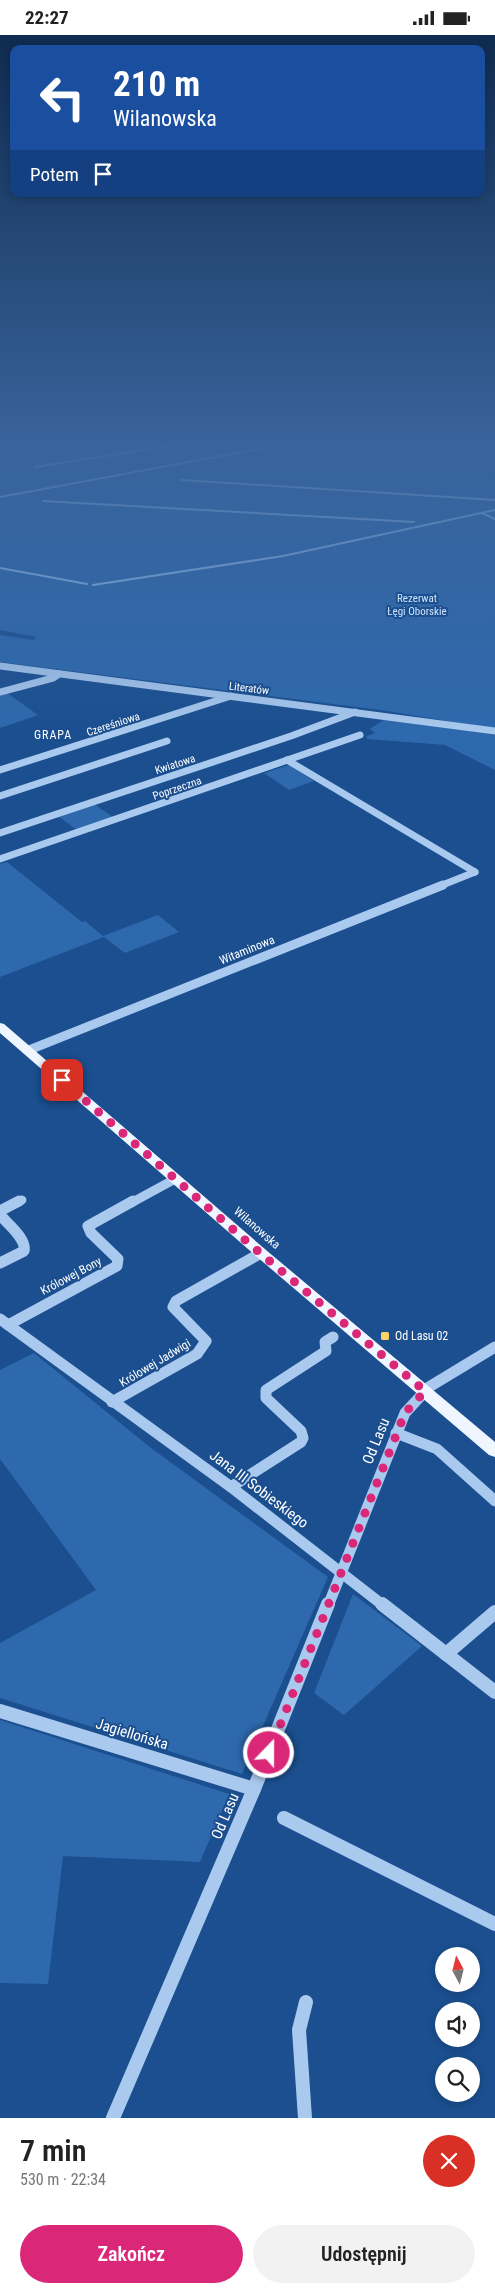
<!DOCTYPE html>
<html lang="pl">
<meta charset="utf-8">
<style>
body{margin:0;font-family:"Roboto Condensed",sans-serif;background:#f2f2f2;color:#222;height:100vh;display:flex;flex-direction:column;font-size:19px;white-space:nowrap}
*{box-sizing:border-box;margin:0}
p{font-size:16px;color:#767676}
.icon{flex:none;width:28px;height:28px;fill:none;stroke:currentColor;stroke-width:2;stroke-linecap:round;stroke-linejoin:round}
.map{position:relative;height:2083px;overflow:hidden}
.panel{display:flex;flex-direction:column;background:#fff;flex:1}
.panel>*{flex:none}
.guide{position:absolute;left:10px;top:10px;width:475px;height:152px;border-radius:10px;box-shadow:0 2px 8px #0003;background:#1a4fa0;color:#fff;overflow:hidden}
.needle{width:32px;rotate:353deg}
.tools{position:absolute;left:435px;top:1912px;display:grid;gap:10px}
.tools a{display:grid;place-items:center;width:45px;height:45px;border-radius:50%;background:#fff;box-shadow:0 2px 8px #0003;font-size:25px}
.pin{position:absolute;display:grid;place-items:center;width:42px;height:42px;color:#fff;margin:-21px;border-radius:10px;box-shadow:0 2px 8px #0006}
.me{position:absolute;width:55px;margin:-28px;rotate:22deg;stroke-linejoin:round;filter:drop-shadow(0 0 4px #0008)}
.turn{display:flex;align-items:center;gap:18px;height:105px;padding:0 20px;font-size:22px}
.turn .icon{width:65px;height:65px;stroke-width:2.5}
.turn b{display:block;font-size:35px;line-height:42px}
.then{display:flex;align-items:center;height:48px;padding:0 20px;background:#0003;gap:10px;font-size:19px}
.round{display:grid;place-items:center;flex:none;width:52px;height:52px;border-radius:26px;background:#f2f2f2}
.overview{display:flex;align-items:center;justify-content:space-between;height:85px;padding:0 20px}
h1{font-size:30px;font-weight:600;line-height:38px}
.primary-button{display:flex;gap:10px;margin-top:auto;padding:10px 20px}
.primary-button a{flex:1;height:58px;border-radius:30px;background:#db2777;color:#fff;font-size:20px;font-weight:600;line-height:58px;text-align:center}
.primary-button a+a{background:#f2f2f2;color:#222}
.status{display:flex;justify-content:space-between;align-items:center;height:35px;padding:0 25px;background:#fff;direction:ltr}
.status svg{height:14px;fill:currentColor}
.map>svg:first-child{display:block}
</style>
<div class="status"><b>22:27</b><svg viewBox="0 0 49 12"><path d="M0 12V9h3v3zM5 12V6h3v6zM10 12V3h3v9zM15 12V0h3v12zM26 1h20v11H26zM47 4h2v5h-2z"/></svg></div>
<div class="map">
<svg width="495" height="2083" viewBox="0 0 495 2083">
<rect width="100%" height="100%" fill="#1b4f8f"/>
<g fill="#2e69ad">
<polygon points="0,406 495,406 495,694 381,675 0,627 0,600 33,605 37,602 0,595"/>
<polygon points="7,658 38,680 0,693 0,660"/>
<polygon points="385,684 495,700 495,735 445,710 367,704 367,701 375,698 370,694"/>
<polygon points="289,730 314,746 289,755 264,738"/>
<polygon points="94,769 113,782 77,795 58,781"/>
<polygon points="7,827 82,887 85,886 103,901 158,880 179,897 125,918 104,902 0,942 0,829"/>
<polygon points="34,1318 151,1413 328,1542 242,1739 0,1663 0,1608 96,1555 0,1424 0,1335"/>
<polygon points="353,1559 422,1611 344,1680 314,1658"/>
<polygon points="0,1685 229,1759 200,1827 63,1821 48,1949 0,1948"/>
</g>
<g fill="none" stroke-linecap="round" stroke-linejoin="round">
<g stroke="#9cc4f0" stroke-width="2">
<polyline points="265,406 275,411"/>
<polyline points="35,432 201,406"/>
<polyline points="182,445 495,465"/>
<polyline points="0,462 302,406"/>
<polyline points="43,466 414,487"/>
<polyline points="482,478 495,484"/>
<polyline points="0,533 87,549"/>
<polyline points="93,550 283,521 495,475"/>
</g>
<g stroke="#a9c9ee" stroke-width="7">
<polyline points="0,631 495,696"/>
<polyline points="0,657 53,643 59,639"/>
<polyline points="287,725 475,837"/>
<polyline points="0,735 231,661"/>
<polyline points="0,761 167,706"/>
<polyline points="0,798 291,701 355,677"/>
<polyline points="0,824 360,700"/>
<polyline points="440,851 475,837"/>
</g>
<g stroke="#a9c9ee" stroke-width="9">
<polyline points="29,1015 443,850"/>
<polyline points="17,1168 22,1165"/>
<polyline points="131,1168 175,1144"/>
</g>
<g stroke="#a9c9ee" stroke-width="11">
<path d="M0,1180C8,1189 27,1204 24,1216L0,1228"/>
<polyline points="0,1180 2,1175 19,1166"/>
<polyline points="0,1284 231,1452 384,1571"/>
<polyline points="8,1290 117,1231 118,1224 91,1198 88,1191 133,1166"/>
<polyline points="112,1367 197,1319 206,1306 173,1272 176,1266 261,1218"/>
<polyline points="396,1398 437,1414 495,1466"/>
<polyline points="231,1452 301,1407 303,1403 301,1396 266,1363 266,1355 326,1316 325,1307 333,1302"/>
<polyline points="328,1571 405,1378 429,1352 495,1312"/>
</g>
<g stroke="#a9c9ee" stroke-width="14">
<polyline points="382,1569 495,1657"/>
<polyline points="446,1619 495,1577"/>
<polyline points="0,1676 254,1754"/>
<polyline points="284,1783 495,1889"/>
<polyline points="113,2083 254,1754 328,1569"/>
<polyline points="305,2083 299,1995 306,1967"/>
</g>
<polygon fill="#f0f6ff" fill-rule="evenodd" points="0,988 4,989 266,1215 495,1407 495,1422 489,1420 256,1221 0,998"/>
</g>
<linearGradient id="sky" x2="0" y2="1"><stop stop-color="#0f2b4f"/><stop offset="0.58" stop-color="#39639b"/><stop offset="1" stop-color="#39639b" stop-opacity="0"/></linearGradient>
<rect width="495" height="698" fill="url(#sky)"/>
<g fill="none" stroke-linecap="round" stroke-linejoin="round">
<polyline stroke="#db2777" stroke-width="9" stroke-dasharray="0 16.2" points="62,1045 260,1218 425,1356 405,1378 269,1718"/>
</g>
<rect fill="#ffd166" stroke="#1b4f8f" stroke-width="2" x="380" y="1296" width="10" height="10" rx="2.5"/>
<g text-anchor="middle" stroke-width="4" stroke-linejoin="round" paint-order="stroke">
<g font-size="11" fill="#cfe3fa" stroke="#1b4f8f">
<text x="417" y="567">Rezerwat<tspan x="417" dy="13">Łęgi Oborskie</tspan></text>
</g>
<g font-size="11" fill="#fff" stroke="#1b4f8f">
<text transform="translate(249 653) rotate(7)" y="4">Literatów</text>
<text transform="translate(113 689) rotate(-18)" y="4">Czereśniowa</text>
<text transform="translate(175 729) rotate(-18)" y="4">Kwiatowa</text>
<text transform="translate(177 753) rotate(-19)" y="4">Poprzeczna</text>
</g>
<g font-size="12" letter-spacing="1" fill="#fff" stroke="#1b4f8f">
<text x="53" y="704">GRAPA</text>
</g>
<g font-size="12" fill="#fff" stroke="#1b4f8f">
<text transform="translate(247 915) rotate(-22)" y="4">Witaminowa</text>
<text transform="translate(257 1193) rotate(41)" y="4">Wilanowska</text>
<text transform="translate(71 1241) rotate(-28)" y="4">Królowej Bony</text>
<text transform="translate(155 1328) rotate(-31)" y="4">Królowej Jadwigi</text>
</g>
<g font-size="12" fill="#fff" stroke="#1b4f8f" text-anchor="start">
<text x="395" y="1305">Od Lasu 02</text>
</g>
<g font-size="15" fill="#fff" stroke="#1b4f8f">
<text transform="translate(376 1406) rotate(-68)" y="5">Od Lasu</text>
<text transform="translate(259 1454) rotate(37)" y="5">Jana III Sobieskiego</text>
<text transform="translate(132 1699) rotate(17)" y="5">Jagiellońska</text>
<text transform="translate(225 1781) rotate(-67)" y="5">Od Lasu</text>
</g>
</g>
</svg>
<div class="tools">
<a><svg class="needle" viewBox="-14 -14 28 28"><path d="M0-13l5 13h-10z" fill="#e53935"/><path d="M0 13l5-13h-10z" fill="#767676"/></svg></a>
<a><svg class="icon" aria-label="sound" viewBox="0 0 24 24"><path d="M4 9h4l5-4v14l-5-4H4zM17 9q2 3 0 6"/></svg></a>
<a><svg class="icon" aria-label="search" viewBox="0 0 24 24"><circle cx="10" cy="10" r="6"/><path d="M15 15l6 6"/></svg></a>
</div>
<div class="pin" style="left:62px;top:1045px;background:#d93025"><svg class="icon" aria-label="arrive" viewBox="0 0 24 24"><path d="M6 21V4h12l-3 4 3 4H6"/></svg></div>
<svg class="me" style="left:269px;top:1718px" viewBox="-20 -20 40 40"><circle r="17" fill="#db2777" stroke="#fff" stroke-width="3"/><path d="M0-11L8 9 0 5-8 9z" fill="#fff"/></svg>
<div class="guide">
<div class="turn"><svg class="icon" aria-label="left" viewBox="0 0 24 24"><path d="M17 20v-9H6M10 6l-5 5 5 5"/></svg><div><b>210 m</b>Wilanowska</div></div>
<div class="then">Potem<svg class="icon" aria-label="arrive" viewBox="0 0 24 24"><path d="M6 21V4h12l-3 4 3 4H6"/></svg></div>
</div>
</div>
<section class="panel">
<div class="overview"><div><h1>7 min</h1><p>530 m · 22:34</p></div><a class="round" style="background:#d93025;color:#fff"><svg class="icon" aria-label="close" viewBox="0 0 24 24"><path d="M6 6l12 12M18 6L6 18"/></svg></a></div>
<div class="primary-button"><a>Zakończ</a><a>Udostępnij</a></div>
</section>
